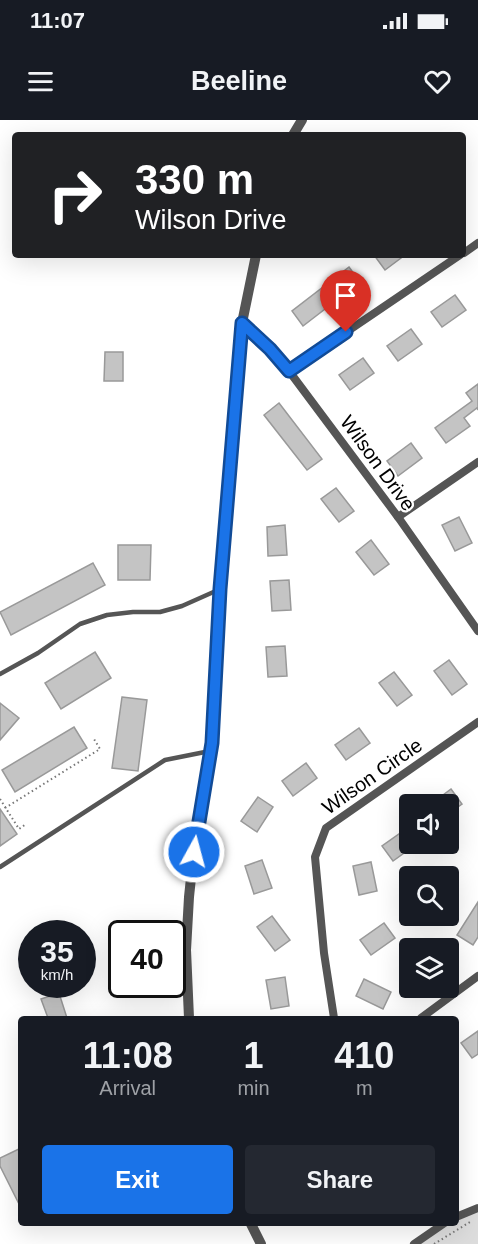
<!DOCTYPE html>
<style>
body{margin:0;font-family:Helvetica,sans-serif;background:#242831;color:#f1f3f6;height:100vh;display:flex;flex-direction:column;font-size:22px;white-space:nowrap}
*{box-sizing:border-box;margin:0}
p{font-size:20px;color:#9ea1a6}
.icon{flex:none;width:33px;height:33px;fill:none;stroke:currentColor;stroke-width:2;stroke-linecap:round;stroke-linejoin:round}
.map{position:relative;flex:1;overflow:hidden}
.side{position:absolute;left:18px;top:896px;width:441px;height:210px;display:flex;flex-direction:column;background:#171b24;border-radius:6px;box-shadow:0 6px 24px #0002}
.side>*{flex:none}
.top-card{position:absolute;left:12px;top:12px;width:454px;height:126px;border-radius:6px;box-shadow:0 6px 24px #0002;background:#202124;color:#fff;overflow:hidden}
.fabs{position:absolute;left:399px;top:674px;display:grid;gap:12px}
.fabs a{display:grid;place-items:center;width:60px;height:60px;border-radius:6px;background:#171b24;box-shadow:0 6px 24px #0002;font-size:30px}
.speed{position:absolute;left:18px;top:800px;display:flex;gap:12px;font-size:30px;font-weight:700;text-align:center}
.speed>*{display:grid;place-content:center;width:78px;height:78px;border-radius:50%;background:#171b24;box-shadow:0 6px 24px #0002;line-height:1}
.speed small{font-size:15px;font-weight:400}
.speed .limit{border:3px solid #111;border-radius:9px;background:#fff;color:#111}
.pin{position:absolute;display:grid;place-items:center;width:51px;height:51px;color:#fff;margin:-62px -26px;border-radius:50% 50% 50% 0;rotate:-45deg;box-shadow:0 0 6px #0007}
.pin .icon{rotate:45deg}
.me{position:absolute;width:66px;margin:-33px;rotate:7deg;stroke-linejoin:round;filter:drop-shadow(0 0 4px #0008)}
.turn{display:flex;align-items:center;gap:21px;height:126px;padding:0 24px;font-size:27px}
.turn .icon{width:78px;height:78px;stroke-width:2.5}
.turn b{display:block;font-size:42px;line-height:51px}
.eta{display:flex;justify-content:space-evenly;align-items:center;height:102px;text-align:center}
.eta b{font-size:36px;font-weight:800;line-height:42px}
.action{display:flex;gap:12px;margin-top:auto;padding:12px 24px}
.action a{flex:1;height:69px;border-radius:6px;background:#1a73e8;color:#fff;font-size:24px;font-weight:800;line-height:69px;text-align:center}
.action a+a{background:#242831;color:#f1f3f6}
.status{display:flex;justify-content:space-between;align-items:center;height:42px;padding:0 30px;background:#171b24;direction:ltr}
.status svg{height:16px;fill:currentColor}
header{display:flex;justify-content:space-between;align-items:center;height:78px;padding:0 24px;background:#171b24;font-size:27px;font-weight:800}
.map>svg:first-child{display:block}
</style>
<div class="status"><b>11:07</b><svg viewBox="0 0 49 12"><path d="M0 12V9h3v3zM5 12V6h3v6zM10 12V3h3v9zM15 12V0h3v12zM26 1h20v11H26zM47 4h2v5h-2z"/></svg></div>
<header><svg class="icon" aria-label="menu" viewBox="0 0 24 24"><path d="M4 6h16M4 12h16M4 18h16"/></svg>Beeline<svg class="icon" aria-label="heart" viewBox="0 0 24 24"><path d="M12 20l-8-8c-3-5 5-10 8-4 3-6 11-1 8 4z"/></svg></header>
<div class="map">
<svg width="478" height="1124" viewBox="0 0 478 1124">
<rect width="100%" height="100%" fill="#fff"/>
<polygon fill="#dcdcdc" points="478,1088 478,1124 414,1124 446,1103 456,1102 456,1097"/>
<g fill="#c4c4c4" stroke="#999" stroke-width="1.5">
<polygon points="374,135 405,135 385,150"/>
<polygon points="349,147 360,162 303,206 292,191"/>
<polygon points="455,175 466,190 442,207 431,192"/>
<polygon points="411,209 422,224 398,241 387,226"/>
<polygon points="105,232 123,232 123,261 104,261"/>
<polygon points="363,238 374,253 350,270 339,255"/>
<polygon points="478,264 478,290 477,288 464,298 470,306 446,323 435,308 472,281 466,273"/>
<polygon points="279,283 322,339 307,350 264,295"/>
<polygon points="411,323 422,338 398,356 387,341"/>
<polygon points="336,368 354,391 339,402 321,379"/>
<polygon points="459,397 472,423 455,431 442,405"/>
<polygon points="285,405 287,435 268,436 267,407"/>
<polygon points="371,420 389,444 374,455 356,432"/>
<polygon points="118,425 151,425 150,460 118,460"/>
<polygon points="93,443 105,465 11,515 0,492"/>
<polygon points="289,460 291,490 272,491 270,461"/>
<polygon points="285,526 287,556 268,557 266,527"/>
<polygon points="95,532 111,558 61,589 45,563"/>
<polygon points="449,540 467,564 452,575 434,551"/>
<polygon points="394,552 412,575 397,586 379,563"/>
<polygon points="122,577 147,580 138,651 112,648"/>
<polygon points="0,583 19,598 0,620"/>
<polygon points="74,607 87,628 15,672 2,650"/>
<polygon points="359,608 370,623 346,640 335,625"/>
<polygon points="306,643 317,658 293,676 282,661"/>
<polygon points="451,669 462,684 448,694 448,684 431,684"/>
<polygon points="258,677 273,687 257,712 241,701"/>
<polygon points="0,689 17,714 0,726"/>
<polygon points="406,709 410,713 410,723 418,723 393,741 382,726"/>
<polygon points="262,740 272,768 254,774 245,746"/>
<polygon points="371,742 377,771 359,775 353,746"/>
<polygon points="478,782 478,817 473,825 457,815"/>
<polygon points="272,796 290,820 275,831 257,807"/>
<polygon points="384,803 395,818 371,835 360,820"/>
<polygon points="285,857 289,886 271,889 266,860"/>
<polygon points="364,859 391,872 383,889 356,876"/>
<polygon points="59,873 67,898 48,898 41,879"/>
<polygon points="478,911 478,934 472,938 461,923"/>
<polygon points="21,1028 21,1088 0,1046 0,1038"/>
</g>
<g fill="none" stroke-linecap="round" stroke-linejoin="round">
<g stroke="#777" stroke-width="2" stroke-dasharray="1.5 3" stroke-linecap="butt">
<polyline points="0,679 19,709 26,704"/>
<polyline points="5,688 100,629 94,619"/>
<polyline points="434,1124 470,1102"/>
</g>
<g stroke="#555" stroke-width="4.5">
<polyline points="0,554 38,533 80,504 107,495 133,492 160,492 182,486 218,470"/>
<polyline points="0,747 165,640 210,631"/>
</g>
<g stroke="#555" stroke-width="8">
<polyline points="464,133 478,123"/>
<polyline points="242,203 270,229 289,251 398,397 478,511"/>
<polyline points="289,251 460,135"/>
<polyline points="398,397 478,342"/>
<polyline points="334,898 324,833 315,737 326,708 478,602"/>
<polyline points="421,898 478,856"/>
<polyline points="456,1097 478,1088"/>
<polyline points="414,1124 446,1102"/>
</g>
<g stroke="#555" stroke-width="10">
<polyline points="293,15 302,0"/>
<polyline points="189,898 186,830 189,777 196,710 212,623 220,469 235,270 242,203 256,135"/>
<polyline points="250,1102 261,1124"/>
</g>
</g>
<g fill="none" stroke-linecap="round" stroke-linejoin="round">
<defs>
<polyline id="route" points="194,732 212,623 220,469 242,203 270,229 289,251 346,212"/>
</defs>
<use href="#route" stroke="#114b97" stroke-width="15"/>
<use href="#route" stroke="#1a73e8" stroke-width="10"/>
</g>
<g text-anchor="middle" stroke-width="4.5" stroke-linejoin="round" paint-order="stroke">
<g font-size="20" fill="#000" stroke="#fff">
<text transform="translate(378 343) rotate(54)" y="7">Wilson Drive</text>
<text transform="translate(372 656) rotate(-35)" y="7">Wilson Circle</text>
</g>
</g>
</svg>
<div class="fabs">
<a><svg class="icon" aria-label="sound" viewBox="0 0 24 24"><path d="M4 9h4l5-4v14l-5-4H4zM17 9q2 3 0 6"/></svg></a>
<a><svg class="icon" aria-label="search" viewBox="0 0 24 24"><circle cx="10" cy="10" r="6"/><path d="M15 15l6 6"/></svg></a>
<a><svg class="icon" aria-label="layers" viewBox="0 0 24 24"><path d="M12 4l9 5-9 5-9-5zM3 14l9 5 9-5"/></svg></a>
</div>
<div class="speed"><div>35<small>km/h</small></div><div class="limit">40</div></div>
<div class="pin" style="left:346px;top:212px;background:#d93025"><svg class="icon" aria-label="arrive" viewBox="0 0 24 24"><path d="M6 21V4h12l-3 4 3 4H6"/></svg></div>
<svg class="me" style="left:194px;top:732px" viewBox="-20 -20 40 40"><circle r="17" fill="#1a73e8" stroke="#fff" stroke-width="3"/><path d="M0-11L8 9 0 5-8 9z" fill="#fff"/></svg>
<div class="top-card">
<div class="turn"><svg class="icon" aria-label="right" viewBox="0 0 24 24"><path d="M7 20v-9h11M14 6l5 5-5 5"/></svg><div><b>330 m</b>Wilson Drive</div></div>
</div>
<section class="side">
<div class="eta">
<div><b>11:08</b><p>Arrival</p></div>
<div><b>1</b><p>min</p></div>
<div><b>410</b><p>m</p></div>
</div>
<div class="action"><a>Exit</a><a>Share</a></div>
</section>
</div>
